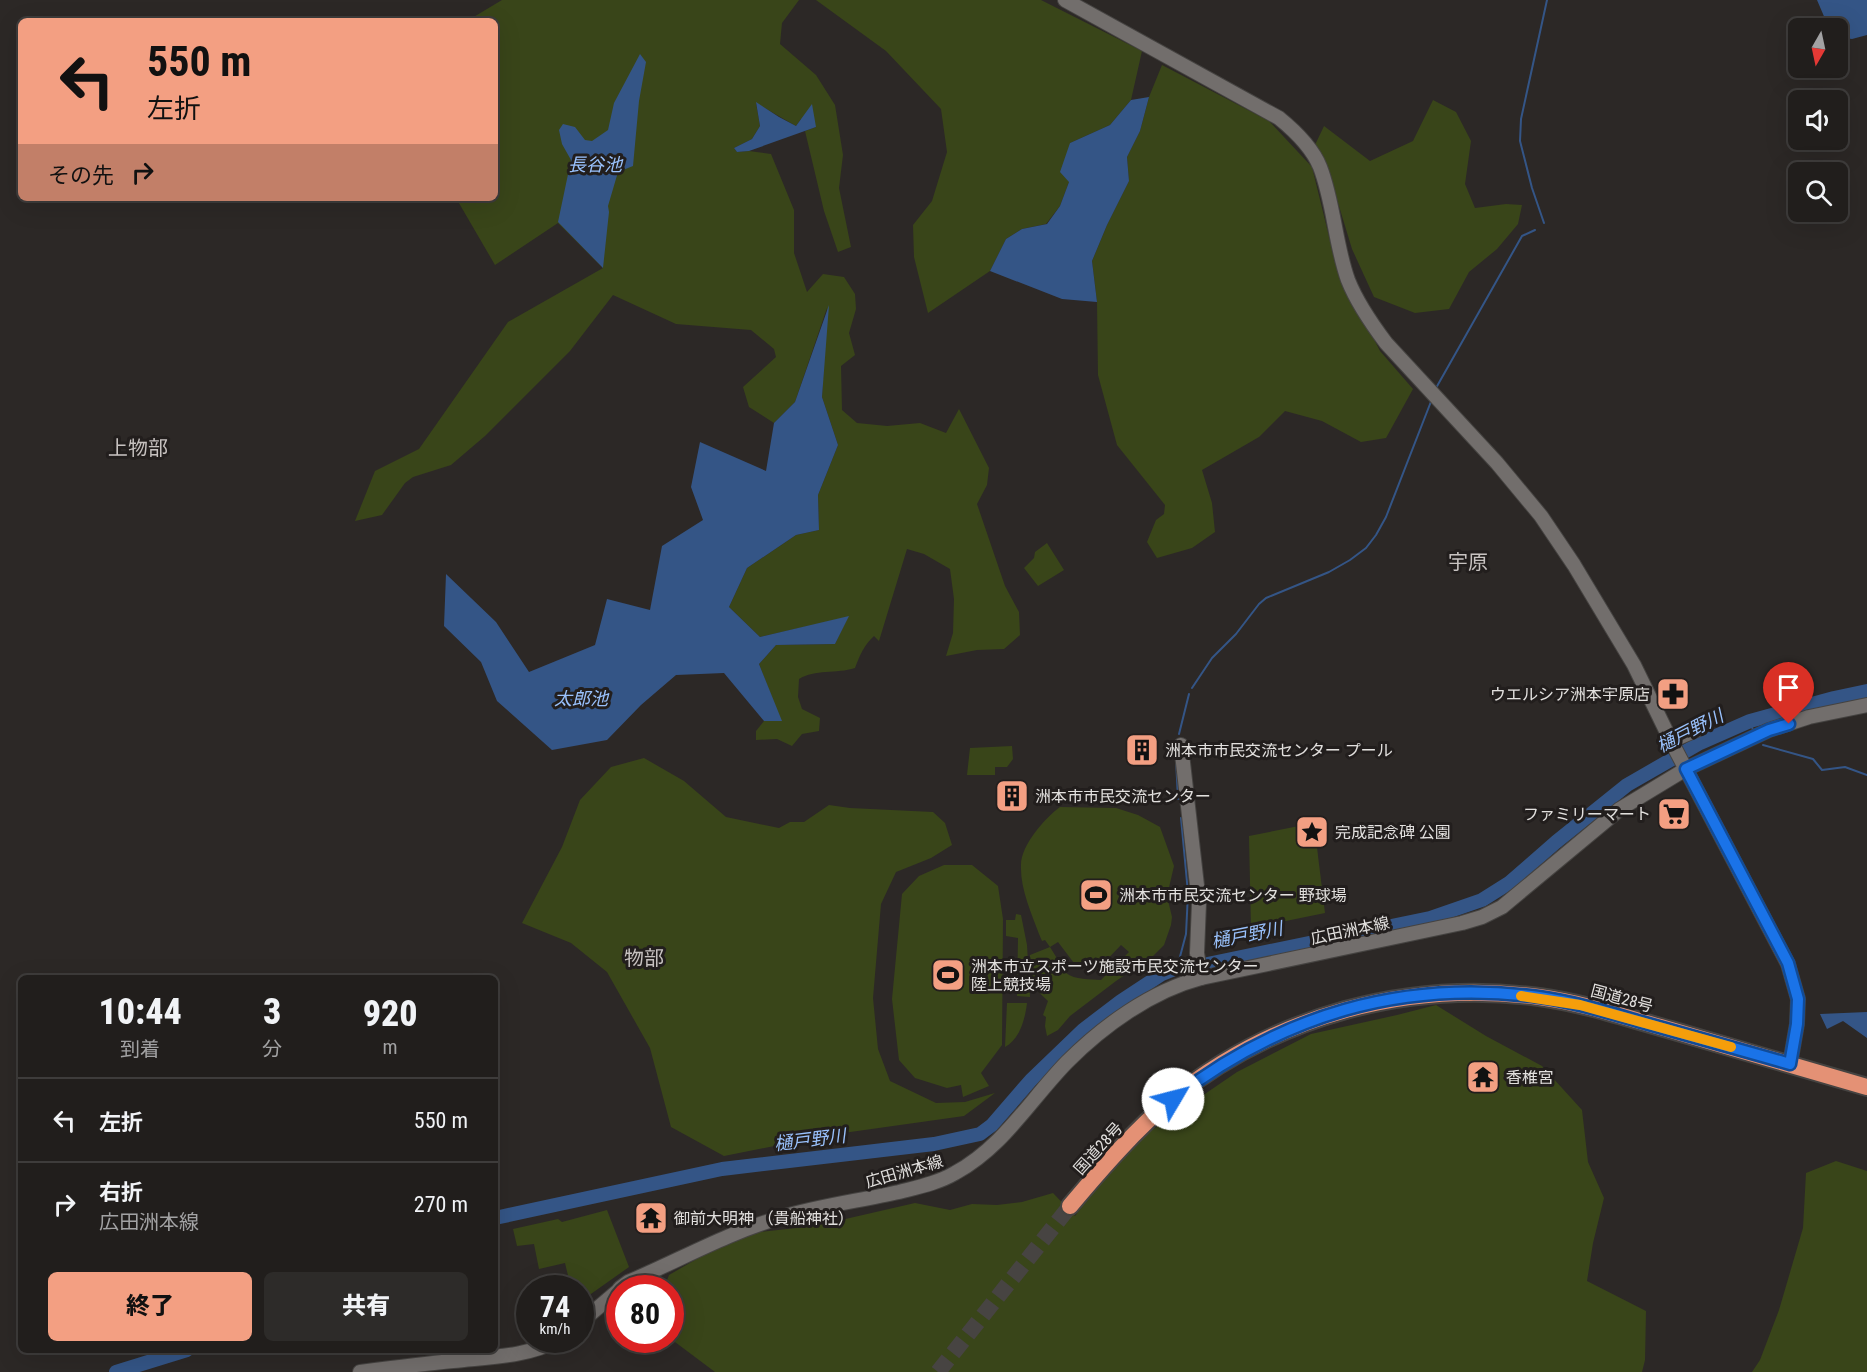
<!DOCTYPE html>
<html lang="ja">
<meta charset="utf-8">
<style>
body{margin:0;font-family:"Roboto Condensed","Noto Sans JP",sans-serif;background:#2d2b29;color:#f1f3f6;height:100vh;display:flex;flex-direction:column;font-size:22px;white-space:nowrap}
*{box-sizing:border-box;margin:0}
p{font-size:20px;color:#a2a2a3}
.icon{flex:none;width:33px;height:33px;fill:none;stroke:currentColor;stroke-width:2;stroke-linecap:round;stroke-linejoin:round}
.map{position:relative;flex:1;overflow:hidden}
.drawer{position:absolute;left:18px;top:975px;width:480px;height:378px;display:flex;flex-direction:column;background:#211e1c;border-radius:9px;box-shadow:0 6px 24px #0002,0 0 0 2px #3e3c3b}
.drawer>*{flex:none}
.top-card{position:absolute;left:18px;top:18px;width:480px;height:183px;border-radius:9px;box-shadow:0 6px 24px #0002,0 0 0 2px #3e3c3b;background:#f39f82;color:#111;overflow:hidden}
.needle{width:39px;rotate:189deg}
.controls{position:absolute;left:1788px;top:18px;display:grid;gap:12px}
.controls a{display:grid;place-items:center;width:60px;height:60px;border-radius:9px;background:#211e1c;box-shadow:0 6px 24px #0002,0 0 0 2px #3e3c3b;font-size:30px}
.speed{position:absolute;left:516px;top:1275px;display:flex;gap:12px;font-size:30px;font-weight:700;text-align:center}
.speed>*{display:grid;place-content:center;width:78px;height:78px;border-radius:50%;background:#211e1c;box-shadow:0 6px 24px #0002,0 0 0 2px #3e3c3b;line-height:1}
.speed small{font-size:15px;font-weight:400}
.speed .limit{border:9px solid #d22;background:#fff;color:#111}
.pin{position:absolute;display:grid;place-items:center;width:51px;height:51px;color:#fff;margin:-62px -26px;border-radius:50% 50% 50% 0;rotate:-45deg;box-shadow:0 0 6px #0007}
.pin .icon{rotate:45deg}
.me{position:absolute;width:66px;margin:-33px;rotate:53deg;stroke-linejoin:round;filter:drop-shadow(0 0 4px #0008)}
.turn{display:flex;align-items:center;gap:21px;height:126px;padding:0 30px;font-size:27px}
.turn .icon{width:78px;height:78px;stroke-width:2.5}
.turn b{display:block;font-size:42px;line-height:51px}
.then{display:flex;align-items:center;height:57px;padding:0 30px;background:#0003;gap:12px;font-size:22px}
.eta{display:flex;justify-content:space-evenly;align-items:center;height:102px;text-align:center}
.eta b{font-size:36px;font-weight:800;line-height:42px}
.action{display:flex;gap:12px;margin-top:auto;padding:12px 30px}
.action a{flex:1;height:69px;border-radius:9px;background:#f39f82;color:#111;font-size:24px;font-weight:800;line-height:69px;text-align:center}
.action a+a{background:#2d2b29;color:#f1f3f6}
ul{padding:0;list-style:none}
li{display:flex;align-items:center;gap:18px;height:84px;padding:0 30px;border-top:2px solid #3e3c3b}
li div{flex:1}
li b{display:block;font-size:22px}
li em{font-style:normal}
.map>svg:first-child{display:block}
</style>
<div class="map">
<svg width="1867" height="1372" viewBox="0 0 1867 1372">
<rect width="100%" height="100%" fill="#2c2826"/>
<g fill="#394519" fill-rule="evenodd">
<path d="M502,0H799L782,23L780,44L816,75L835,105L843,155L839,188L851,247L838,252L824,211L805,131L816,127L801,119L796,126L756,103L760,126L752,139L734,148L737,152L749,151L771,154L794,210V253L807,292L823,274L844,277L855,294L856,309L849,333L855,355L841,366L842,410L857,423L887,426L920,423L946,433L959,409L989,468L987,485L977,504L1005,586L1019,612L1020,635L1004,649L977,650L946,656L953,633L954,599L950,569L924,554L907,549L879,641L874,636C864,645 860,655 855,668C836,674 815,669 799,679L798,697L802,709L820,718L819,731L802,734L792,746L777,739L756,740V731L764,721H781L759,664L776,645L835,644L848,617L760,637L729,607L747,568L796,535L819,530L818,495L838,445L822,397L827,308L795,402L774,423L749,407L743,387L776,357L774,349L751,330L676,324L613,295L570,351L485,436L451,465L413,477L405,483L382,515L355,521L375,471L419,449L508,322L603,268L558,223L495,265L456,198H495V21H467Z"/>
<polygon points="816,0 1041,0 1142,51 1131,100 1110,125 1070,143 1069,182 1060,206 1046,224 1022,229 1006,239 990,271 928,313 914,257 913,225 932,201 947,152 941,109 886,51"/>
<polygon points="1162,65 1269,121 1312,167 1336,265 1380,351 1413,389 1386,438 1361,442 1322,421 1285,411 1259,437 1202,470 1212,503 1215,532 1192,548 1157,558 1147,542 1156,520 1164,514 1165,505 1117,445 1098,375 1097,302 1092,261 1107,225 1129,181 1127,157 1140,131 1149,97"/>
<polygon points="1433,100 1456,112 1471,141 1465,184 1475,208 1506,204 1522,205 1518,224 1497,249 1469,272 1449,309 1415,313 1374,297 1352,249 1332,183 1315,145 1324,126 1370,161 1413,141"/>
<polygon points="1047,543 1064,570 1038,586 1024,568 1034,558 1035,552"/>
<polygon points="1012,746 1013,759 1007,767 995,767 995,775 967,775 970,748"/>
<polygon points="644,758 684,781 726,817 779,828 790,822 804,822 829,805 850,808 933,812 945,823 952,845 931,858 896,872 881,904 873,998 878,1049 890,1081 936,1103 965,1102 995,1093 964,1116 829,1135 724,1156 671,1127 650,1048 607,972 571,943 522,923 562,847 580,800 611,767"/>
<path d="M1060,807L1116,808L1138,815L1160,827L1174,866L1167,896L1172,917L1171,925L1164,945L1153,956L1116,981L1070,1016L1058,1030L1047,1036L1045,1026L1046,1017L1043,1015L1048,1001L1030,984V955L1050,947L1045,940L1042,941L1039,934C1031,912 1020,888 1021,865C1021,845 1045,818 1060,807ZM1058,942L1077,967L1098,969L1121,945L1129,952L1101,980C1090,979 1075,980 1066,973L1050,947Z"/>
<polygon points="1314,823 1325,913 1251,928 1249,836"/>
<polygon points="944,865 972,865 998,886 1003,919 1002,1045 981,1073 989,1086 963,1097 961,1085 947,1088 915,1078 899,1060 892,999 902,894 919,876"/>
<polygon points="1016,914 1021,915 1027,945 1030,997 1017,996 1018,938 1006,936 1006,920 1015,920"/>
<path d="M1007,1003H1027C1025,1019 1020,1039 1005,1047Z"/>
<polygon points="1436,1005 1486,1036 1542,1066 1582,1110 1588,1162 1604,1198 1593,1243 1587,1281 1646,1311 1645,1360 1642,1372 715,1372 671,1339 670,1288 664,1288 669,1275 740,1234 815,1226 915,1203 950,1210 972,1204 997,1205 1022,1202 1053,1193 1075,1216 1105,1177 1139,1139 1237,1072 1311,1034 1397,1015"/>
<polygon points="1836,1161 1867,1171 1867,1372 1752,1372 1760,1360 1779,1310 1803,1228 1806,1173"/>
<polygon points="607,1210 629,1267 581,1301 580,1288 571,1288 565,1263 539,1269 534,1244 517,1246 513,1229 558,1219 562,1222"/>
</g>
<g fill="#345586">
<polygon points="1817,0 1867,0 1867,35 1852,39 1838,37 1838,28 1829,28"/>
<polygon points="640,54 646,62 639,101 633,166 618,172 608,206 609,212 603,268 558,222 571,160 562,144 559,130 563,124 575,127 585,140 592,141 608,130 614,103"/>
<polygon points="1149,97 1140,131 1127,157 1129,181 1107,225 1092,261 1097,302 1062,299 990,271 1006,239 1022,229 1047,224 1060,206 1069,182 1060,172 1070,143 1110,125 1131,100"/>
<polygon points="756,102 779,117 796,126 812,104 816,127 749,151 737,152 734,148 752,139 760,126"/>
<polygon points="829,305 822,397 838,445 818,495 819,530 796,535 747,568 729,607 760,637 849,616 835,644 776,645 759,664 782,721 764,721 724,673 676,675 641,705 607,740 552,750 497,701 481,662 444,626 446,574 496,622 529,672 595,645 607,599 650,610 662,546 703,520 691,487 700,442 766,471 774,423 795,402"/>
<polygon points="1867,1012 1867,1038 1843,1021 1827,1029 1820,1014"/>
</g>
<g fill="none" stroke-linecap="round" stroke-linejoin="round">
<g stroke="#345586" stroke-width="2">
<polyline points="1544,223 1532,188 1520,141 1521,119 1547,0"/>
<polyline points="1436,388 1522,236 1535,230"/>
<polyline points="1192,688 1212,658 1236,634 1259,604 1266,598 1329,572 1350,560 1366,548 1376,535 1386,517 1432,399"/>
<polyline points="1750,721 1753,730"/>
<polyline points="1179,734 1189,694"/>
<polyline points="1763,745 1813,759 1822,770 1845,767 1867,775"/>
<polyline points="1176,759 1178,799"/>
<polyline points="1177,968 1186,934 1188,893 1181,818"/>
</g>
<g stroke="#345586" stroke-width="14">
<polyline points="495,1218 722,1169 934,1144 980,1134 992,1125 1031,1080 1083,1030 1121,1001 1162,974 1177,968 1193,967 1430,918 1482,900 1509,883 1556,842 1627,785 1700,743 1750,721 1834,698 1867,691"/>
<polyline points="116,1372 187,1350"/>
</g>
<polyline stroke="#474442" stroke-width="16" stroke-dasharray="16 8" stroke-linecap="butt" points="938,1372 1070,1206"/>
<defs>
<g id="secondary">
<path d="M1065,0L1279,118C1295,131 1312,147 1320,167C1334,203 1335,244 1348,280C1357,303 1371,323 1386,343L1497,463L1541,516L1574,565L1634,665L1671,741L1788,964L1798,999L1797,1024L1790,1064"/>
<polyline points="1671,741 1701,728"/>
<polyline points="1181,745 1199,903 1197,953 1201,978"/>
<path d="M620,1288L628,1282C678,1261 727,1233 779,1218C818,1206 859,1201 899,1192C918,1187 938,1183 955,1173C1003,1147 1030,1100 1067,1062C1103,1026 1151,991 1201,978L1462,923L1482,917L1502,907L1620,809L1686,769L1769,730L1809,717L1867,705"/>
<polyline points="580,1323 620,1289"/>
<path d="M360,1372C391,1368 422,1364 453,1361C488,1357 527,1357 558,1340"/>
</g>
<path id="highway" d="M1070,1206C1102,1168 1135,1130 1173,1098C1276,1015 1408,980 1539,997C1584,1003 1627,1018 1671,1030C1736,1049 1802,1068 1867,1087"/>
</defs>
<use href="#secondary" stroke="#454341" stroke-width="16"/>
<use href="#highway" stroke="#454341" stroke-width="20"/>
<use href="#secondary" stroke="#726e6c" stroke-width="14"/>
<use href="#highway" stroke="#e49175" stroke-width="16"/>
</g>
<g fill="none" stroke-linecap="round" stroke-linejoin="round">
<defs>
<path id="route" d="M1173,1099C1282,1015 1401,979 1539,997C1575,1002 1610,1013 1645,1023C1694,1037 1742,1050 1790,1064L1797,1024L1798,999L1788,963L1686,769L1769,730L1789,724"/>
</defs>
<use href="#route" stroke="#114b97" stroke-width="15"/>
<use href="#route" stroke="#1a73e8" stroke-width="10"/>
<polyline stroke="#f59e0b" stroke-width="10" points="1521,996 1580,1005 1731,1047"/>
</g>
<defs>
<symbol id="pharmacy-square" viewBox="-11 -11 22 22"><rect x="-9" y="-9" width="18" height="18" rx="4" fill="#f39f82" stroke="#221e1d"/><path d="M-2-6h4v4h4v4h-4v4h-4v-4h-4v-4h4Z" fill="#111"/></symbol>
<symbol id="building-square" viewBox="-11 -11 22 22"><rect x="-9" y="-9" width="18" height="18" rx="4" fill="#f39f82" stroke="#221e1d"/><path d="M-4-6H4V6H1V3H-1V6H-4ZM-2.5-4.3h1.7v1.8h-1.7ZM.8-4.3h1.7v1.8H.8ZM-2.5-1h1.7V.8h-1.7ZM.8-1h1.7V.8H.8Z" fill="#111"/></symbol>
<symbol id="supermarket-square" viewBox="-11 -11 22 22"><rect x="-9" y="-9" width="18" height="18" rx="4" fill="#f39f82" stroke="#221e1d"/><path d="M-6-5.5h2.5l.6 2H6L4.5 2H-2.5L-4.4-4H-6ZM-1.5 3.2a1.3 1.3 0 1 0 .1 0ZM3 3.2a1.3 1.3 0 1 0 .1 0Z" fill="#111"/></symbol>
<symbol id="sight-square" viewBox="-11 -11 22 22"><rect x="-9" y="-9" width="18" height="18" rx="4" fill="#f39f82" stroke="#221e1d"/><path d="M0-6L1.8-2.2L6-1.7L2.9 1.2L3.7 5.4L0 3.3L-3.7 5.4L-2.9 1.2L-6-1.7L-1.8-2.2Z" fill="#111"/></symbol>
<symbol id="stadium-square" viewBox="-11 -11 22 22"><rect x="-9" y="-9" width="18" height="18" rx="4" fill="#f39f82" stroke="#221e1d"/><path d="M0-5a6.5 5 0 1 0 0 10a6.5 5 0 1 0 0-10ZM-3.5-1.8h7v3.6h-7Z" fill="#111"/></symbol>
<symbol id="temple-square" viewBox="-11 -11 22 22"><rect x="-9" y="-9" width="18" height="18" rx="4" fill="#f39f82" stroke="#221e1d"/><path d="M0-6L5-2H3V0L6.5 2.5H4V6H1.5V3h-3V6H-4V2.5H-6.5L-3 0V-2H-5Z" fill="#111"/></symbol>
</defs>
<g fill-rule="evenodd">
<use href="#pharmacy-square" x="1654" y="675" width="38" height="38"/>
<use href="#building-square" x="1123" y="731" width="38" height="38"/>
<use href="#building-square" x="993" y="777" width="38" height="38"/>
<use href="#supermarket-square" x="1655" y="795" width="38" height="38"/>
<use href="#sight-square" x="1293" y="813" width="38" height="38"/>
<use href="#stadium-square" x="1077" y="876" width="38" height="38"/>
<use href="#stadium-square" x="929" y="956" width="38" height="38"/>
<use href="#temple-square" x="1464" y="1058" width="38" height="38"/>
<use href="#temple-square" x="632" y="1199" width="38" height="38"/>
</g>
<g text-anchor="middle" stroke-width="6" stroke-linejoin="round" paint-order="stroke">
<g font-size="16" fill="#e2e0de" stroke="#221e1d" text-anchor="start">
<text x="1650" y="700" text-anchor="end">ウエルシア洲本宇原店</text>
<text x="1165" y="756">洲本市市民交流センター プール</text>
<text x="1035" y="802">洲本市市民交流センター</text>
<text x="1651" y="820" text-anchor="end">ファミリーマート</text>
<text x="1335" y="838">完成記念碑 公園</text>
<text x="1119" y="901">洲本市市民交流センター 野球場</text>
<text x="971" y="972">洲本市立スポーツ施設市民交流センター<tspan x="971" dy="18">陸上競技場</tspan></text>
<text x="1506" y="1083">香椎宮</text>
<text x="674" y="1224">御前大明神 （貴船神社）</text>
</g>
<g font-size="16" fill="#e2e0de" stroke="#221e1d">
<text transform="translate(1350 930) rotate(-12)" y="6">広田洲本線</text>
<text transform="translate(1622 998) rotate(15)" y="6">国道28号</text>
<text transform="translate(1098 1148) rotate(-48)" y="6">国道28号</text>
<text transform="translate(904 1171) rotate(-16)" y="6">広田洲本線</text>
</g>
<g font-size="18" font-style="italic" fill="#99c1fc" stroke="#221e1d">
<text x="595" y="171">長谷池</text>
<text x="581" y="705">太郎池</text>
<text transform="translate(1690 731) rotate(-27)" y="6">樋戸野川</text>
<text transform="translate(1247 935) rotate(-11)" y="6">樋戸野川</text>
<text transform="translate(810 1140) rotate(-7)" y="6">樋戸野川</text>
</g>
<g font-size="20" fill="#c7c2c0" stroke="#221e1d">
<text x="138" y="455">上物部</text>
<text x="1468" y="569">宇原</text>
<text x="644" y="965">物部</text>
</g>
</g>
</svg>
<div class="controls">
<a><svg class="needle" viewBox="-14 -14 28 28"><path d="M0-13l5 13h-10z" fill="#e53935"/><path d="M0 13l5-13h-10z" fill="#a2a2a3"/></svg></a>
<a><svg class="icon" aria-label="sound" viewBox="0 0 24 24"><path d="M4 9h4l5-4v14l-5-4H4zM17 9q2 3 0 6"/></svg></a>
<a><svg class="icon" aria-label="search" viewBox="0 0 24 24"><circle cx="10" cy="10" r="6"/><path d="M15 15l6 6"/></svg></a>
</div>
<div class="speed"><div>74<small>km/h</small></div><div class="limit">80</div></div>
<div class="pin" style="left:1789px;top:724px;background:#d93025"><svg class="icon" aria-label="arrive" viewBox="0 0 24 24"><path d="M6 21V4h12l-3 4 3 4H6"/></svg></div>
<svg class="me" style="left:1173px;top:1099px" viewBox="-20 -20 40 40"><circle r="19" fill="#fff"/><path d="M0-13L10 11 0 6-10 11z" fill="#1a73e8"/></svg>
<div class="top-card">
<div class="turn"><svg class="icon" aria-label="left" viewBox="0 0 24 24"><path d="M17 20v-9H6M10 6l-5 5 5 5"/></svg><div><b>550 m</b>左折</div></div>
<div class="then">その先<svg class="icon" aria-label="right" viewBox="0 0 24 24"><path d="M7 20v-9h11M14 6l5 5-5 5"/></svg></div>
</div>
<section class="drawer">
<div class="eta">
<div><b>10:44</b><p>到着</p></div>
<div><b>3</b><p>分</p></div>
<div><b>920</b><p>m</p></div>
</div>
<ul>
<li><svg class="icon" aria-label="left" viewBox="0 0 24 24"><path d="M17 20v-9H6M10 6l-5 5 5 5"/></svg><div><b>左折</b></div><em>550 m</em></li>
<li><svg class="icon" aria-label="right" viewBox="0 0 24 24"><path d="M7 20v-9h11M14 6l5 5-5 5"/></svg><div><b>右折</b><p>広田洲本線</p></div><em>270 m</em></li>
</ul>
<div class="action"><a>終了</a><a>共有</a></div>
</section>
</div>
